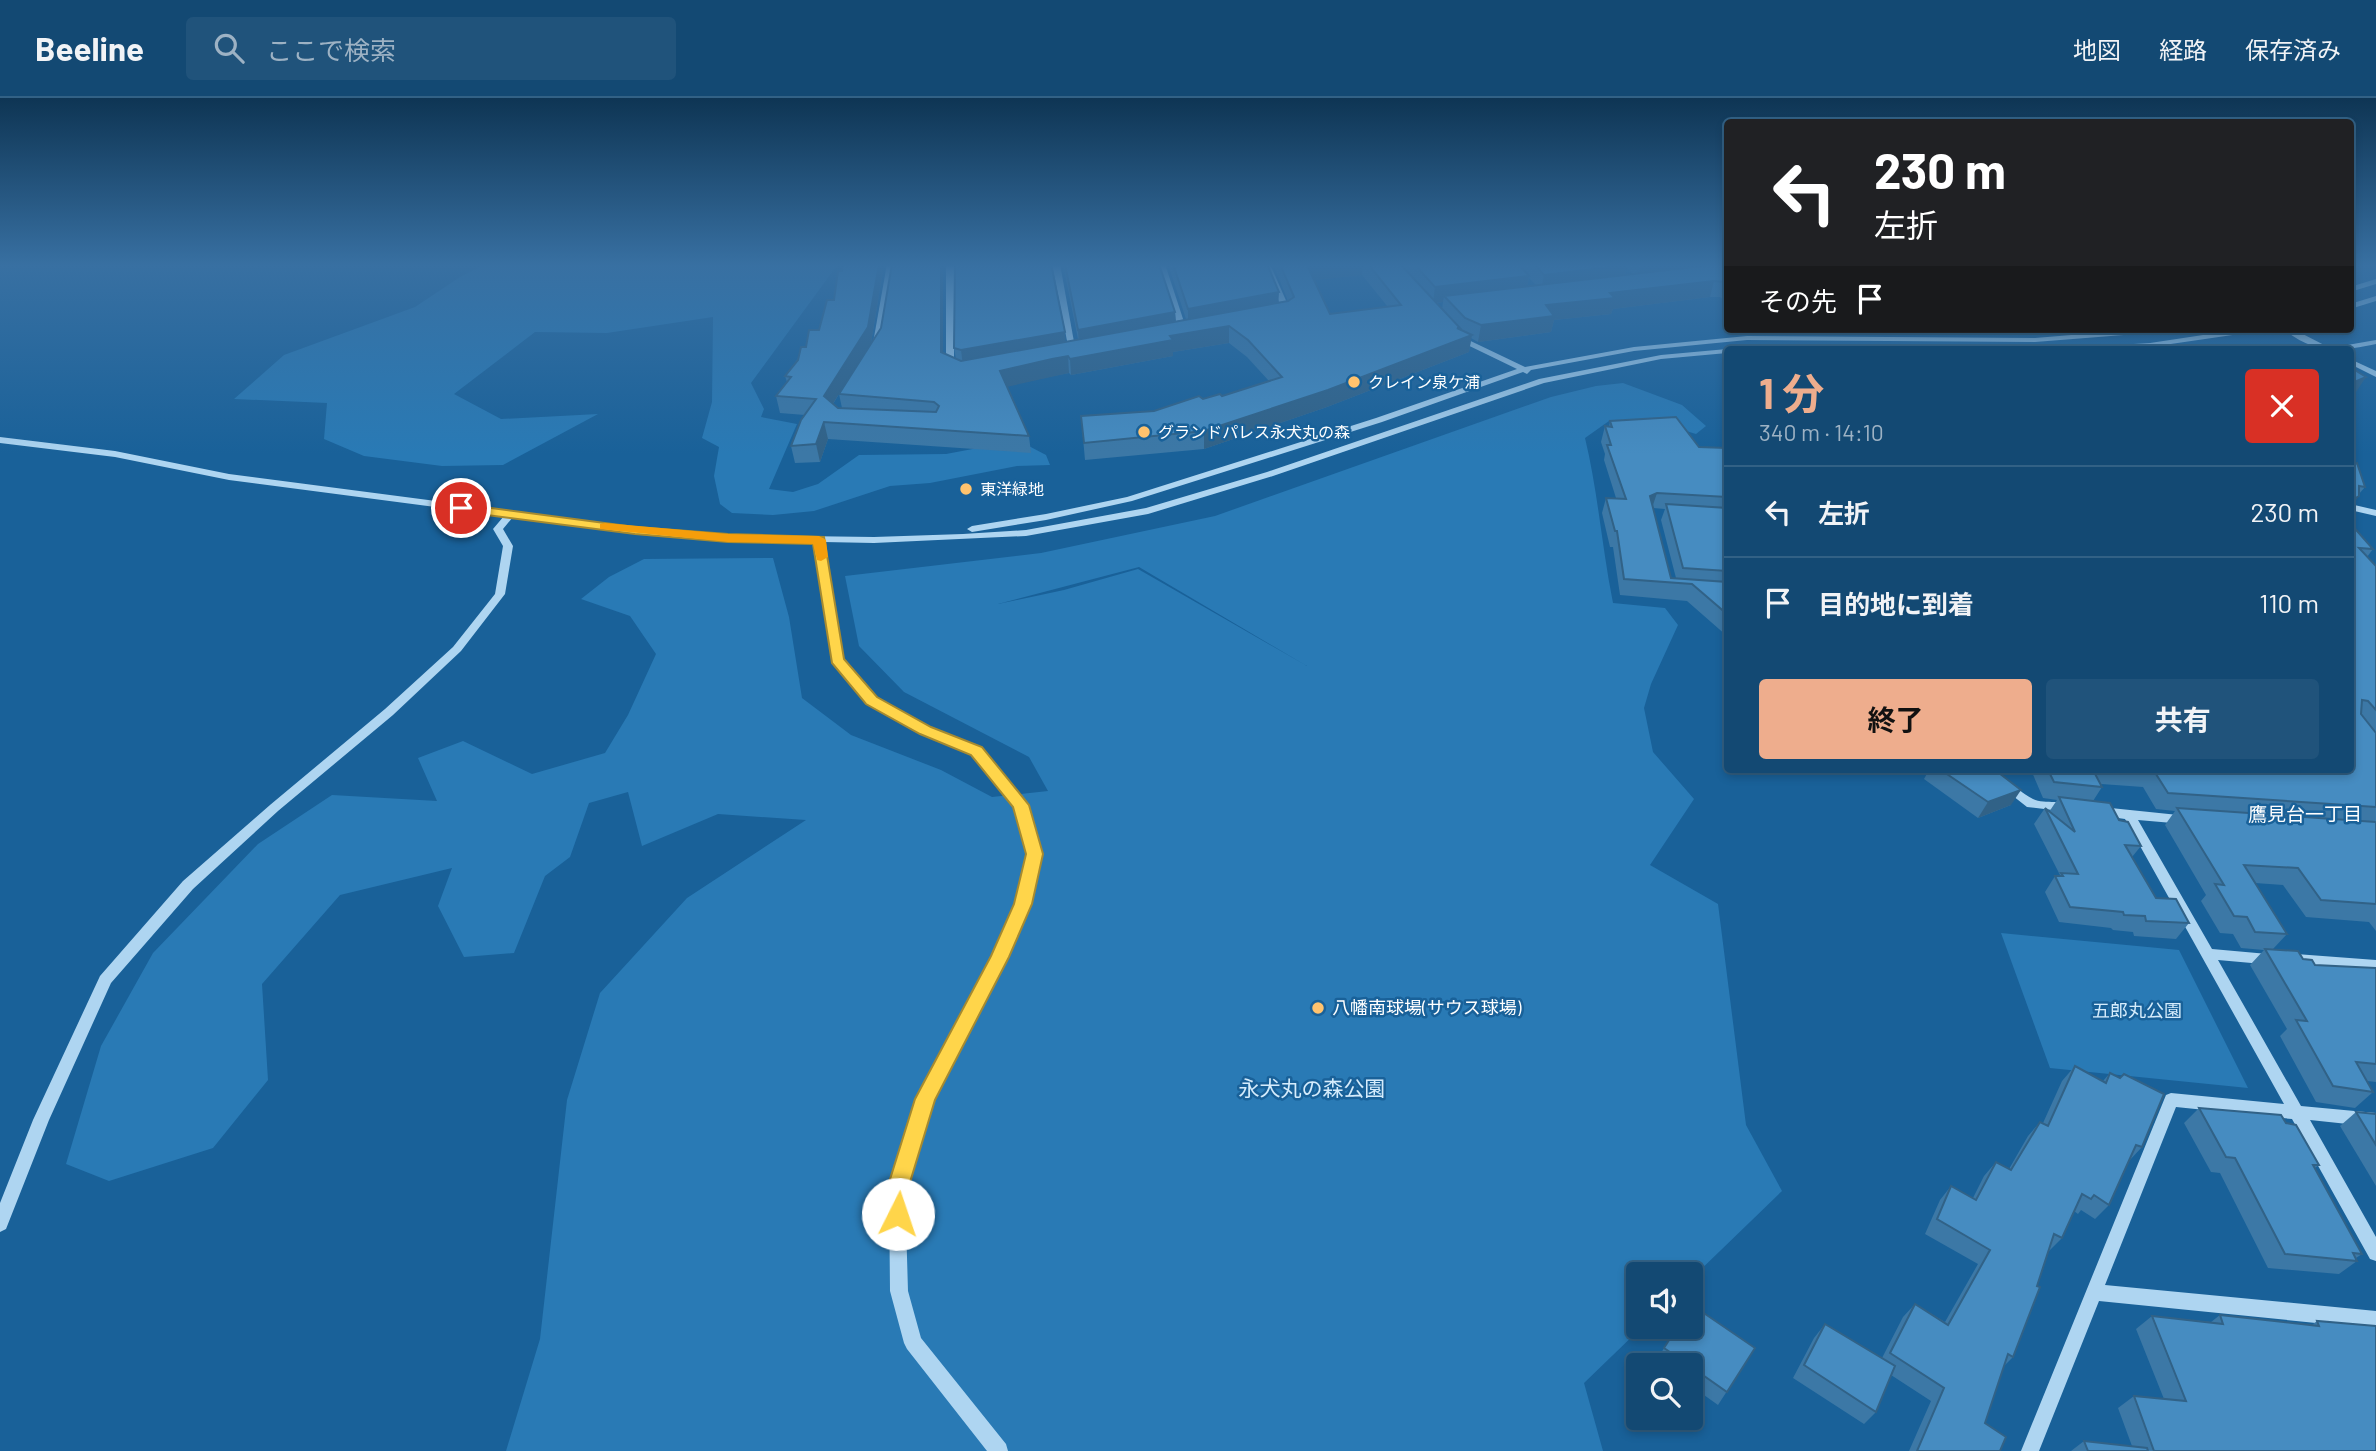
<!DOCTYPE html>
<html lang="ja">
<meta charset="utf-8">
<style>
body{margin:0;font-family:Barlow,"Noto Sans JP",sans-serif;background:#20537b;color:#f1f3f6;height:100vh;display:flex;flex-direction:column;font-size:26px;white-space:nowrap}
*{box-sizing:border-box;margin:0}
p{font-size:23px;color:#9db2c4}
.icon{flex:none;width:38px;height:38px;fill:none;stroke:currentColor;stroke-width:2;stroke-linecap:round;stroke-linejoin:round}
.map{position:relative;flex:1;overflow:hidden}
.sheet{position:absolute;left:1724px;top:248px;width:630px;height:427px;display:flex;flex-direction:column;background:#134973;border-radius:7px;box-shadow:0 4px 10px #0003,0 0 0 2px #326185}
.sheet>*{flex:none}
.guide{position:absolute;left:1724px;top:21px;width:630px;height:214px;border-radius:7px;box-shadow:0 4px 10px #0003,0 0 0 2px #326185;background:#202124;color:#fff;overflow:hidden}
.fabs{position:absolute;left:1626px;top:1164px;display:grid;gap:14px}
.fabs a{display:grid;place-items:center;width:77px;height:77px;border-radius:7px;background:#134973;box-shadow:0 4px 10px #0003,0 0 0 2px #326185;font-size:35px}
.pin{position:absolute;display:grid;place-items:center;width:60px;height:60px;color:#fff;margin:-30px;border:4px solid #fff;border-radius:50%;box-shadow:0 2px 7px #0007}
.me{position:absolute;width:77px;margin:-38px;rotate:4deg;stroke-linejoin:round;filter:drop-shadow(0 0 5px #0008)}
.turn{display:flex;align-items:center;gap:24px;height:147px;padding:0 35px;font-size:32px}
.turn .icon{width:91px;height:91px;stroke-width:2.5}
.turn b{display:block;font-size:49px;line-height:60px}
.then{display:flex;align-items:center;height:66px;padding:0 35px;background:#0003;gap:14px;font-size:26px}
.round{display:grid;place-items:center;flex:none;width:74px;height:74px;border-radius:7px;background:#20537b}
.head{display:flex;align-items:center;justify-content:space-between;height:119px;padding:0 35px}
h1{font-size:42px;font-weight:700;line-height:52px;color:#eead8d}
.cta{display:flex;gap:14px;margin-top:auto;padding:14px 35px}
.cta a{flex:1;height:80px;border-radius:7px;background:#eead8d;color:#111;font-size:28px;font-weight:700;line-height:80px;text-align:center}
.cta a+a{background:#20537b;color:#f1f3f6}
ul{padding:0;list-style:none}
li{display:flex;align-items:center;gap:21px;height:91px;padding:0 35px;border-top:2px solid #326185}
li div{flex:1}
li b{display:block;font-size:26px}
li em{font-style:normal}
header{display:flex;align-items:center;gap:42px;box-sizing:border-box;height:98px;padding:0 35px;background:#134973;border-bottom:2px solid #326185}
header strong{font-size:33px}
nav{display:flex;gap:38px;margin-inline-start:auto;font-size:24px}
.search{width:490px;height:63px;background:#20537b;display:flex;align-items:center;gap:18px;box-sizing:border-box;padding:0 24px;border-radius:7px;color:#9db2c4;font-size:26px}
.map>svg:first-child{display:block}
</style>
<header>
<strong>Beeline</strong>
<div class="search"><svg class="icon" aria-label="search" viewBox="0 0 24 24"><circle cx="10" cy="10" r="6"/><path d="M15 15l6 6"/></svg>ここで検索</div>
<nav><a>地図</a><a>経路</a><a>保存済み</a></nav>
</header>
<div class="map">
<svg width="2376" height="1353" viewBox="0 0 2376 1353">
<rect width="100%" height="100%" fill="#196199"/>
<g fill="#297ab5" fill-rule="evenodd">
<polygon points="486,166 838,166 751,285 764,311 761,319 797,326 769,391 793,394 818,386 859,357 946,356 999,346 1025,346 1046,357 1050,367 1017,368 930,385 890,388 814,413 773,417 732,415 720,406 714,378 719,349 702,340 712,304 713,219 607,235 535,234 454,296 501,321 598,316 503,367 442,368 364,358 324,341 327,305 234,301 284,257 415,209 460,179"/>
<path d="M1623,285L1682,307L1706,328L1696,336L1647,321L1609,323L1585,340C1598,394 1602,450 1613,505L1665,510L1678,527L1651,586L1644,610L1653,654L1694,701L1650,767L1718,806L1746,1027L1782,1093L1691,1181L1690,1176H1638V1228L1642,1229L1584,1285L1603,1353H506L540,1241L567,1002L600,895L687,800L806,722L718,716L642,748L628,694L589,705L570,759L545,778L514,855L464,859L438,808L452,770L340,797L262,886L268,982L213,1050L109,1083L66,1066L101,948L153,855L258,746L332,697L437,703L418,660L463,643L532,676L605,655L628,617L656,556L630,518L581,501L609,479L644,461L773,460L789,519L802,600L851,637L941,672L992,699L1048,693L1029,659L904,594L859,548L845,478L1041,455L1215,418L1551,299L1596,288ZM1139,469L1307,568L1138,471L1064,492L998,506Z"/>
<polygon points="2001,835 2179,852 2248,990 2050,970"/>
</g>
<g fill="none" stroke-linecap="round" stroke-linejoin="round">
<g fill="#aed5f1" fill-rule="evenodd">
<polygon points="887,166 895,166 881,245 877,247 873,245"/>
<polygon points="946,166 954,166 954,270 956,272 952,275 946,271"/>
<polygon points="1052,166 1060,166 1076,255 1069,253"/>
<polygon points="1157,166 1165,166 1187,233 1186,235 1179,233"/>
<polygon points="1263,166 1270,166 1291,214 1290,216 1283,216 1279,214 1282,212"/>
<polygon points="2376,181 2376,186 2350,194 2350,189"/>
<polygon points="2376,198 2376,203 2350,211 2350,206"/>
<polygon points="2144,231 2178,231 2174,233 2035,244 1747,242 1634,253 1531,272 1527,276 1523,274 1382,324 1132,403 1046,422 972,434 967,431 972,428 1046,416 1127,399 1376,320 1517,271 1453,240 1452,238 1456,236 1525,269 1634,249 1747,238 2035,240"/>
<polygon points="2243,231 2264,231 2260,233 2150,249 2065,252 2069,250 2150,245"/>
<path d="M2283,231H2293L2330,250L2376,242V246C2336,254 2317,257 2283,231Z"/>
<polygon points="1758,250 1852,250 1856,252 1757,252"/>
<polygon points="1727,251 1730,252 1727,252 1727,255 1661,261 1544,285 1273,378 1148,416 1026,438 874,445 824,444 842,561 876,599 929,629 980,650 1026,707 1041,756 1030,806 1007,859 932,1002 905,1091 908,1193 921,1240 1006,1346 1008,1353 987,1353 907,1251 904,1245 890,1193 889,1091 917,1001 993,858 1016,806 1027,756 1014,708 972,656 921,635 868,605 833,564 814,444 728,443 635,435 513,419 503,431 513,448 505,496 461,553 393,617 278,713 193,791 111,885 49,1022 6,1131 0,1134 0,1105 33,1022 100,878 183,783 270,707 385,611 453,549 495,496 503,448 493,431 504,418 229,382 115,359 0,345 0,339 115,353 229,376 635,429 728,437 874,439 963,436 1026,432 1146,410 1267,374 1539,281 1661,257"/>
<polygon points="2350,261 2376,273 2376,279 2350,266"/>
<polygon points="2350,406 2376,412 2376,418 2350,412"/>
<path d="M1980,672C2007,672 2011,690 2033,701C2045,707 2065,700 2075,710L2069,714L2027,709Z"/>
<polygon points="2101,709 2188,718 2190,721 2188,724 2184,726 2138,722 2212,851 2279,857 2281,861 2279,865 2274,867 2218,862 2301,1008 2376,1015 2376,1029 2310,1022 2376,1139 2376,1163 2370,1161 2292,1021 2176,1009 2105,1187 2376,1213 2376,1231 2099,1203 2039,1353 2021,1353 2166,997 2171,995 2284,1006 2125,721 2097,717 2095,714 2097,711"/>
<polygon points="2296,856 2376,862 2376,874 2296,868 2291,866 2289,862 2291,858"/>
</g>
</g>
<g fill="#3c78a6" fill-rule="evenodd">
<path d="M943,166V255L956,261L954,250L1065,234V244L1078,241L1063,166H1159L1175,214L1176,223L1186,221L1168,166H1267L1279,204L1288,203L1273,166H1727V204L1720,199H1710L1613,211L1611,216L1554,222L1551,234L1478,244L1471,240L1469,254L1327,309L1204,351L1085,362L1081,318L1154,313L1203,301L1222,298L1269,283L1247,259L1229,245L1173,254V258L1071,277L1069,275L1053,278L1007,288L1029,338L1031,355L828,341L820,364L795,365L791,348L805,317L780,315L776,298L787,284L785,278L819,232L834,202L883,172L871,245L839,296ZM1626,170L1630,174L1633,176L1625,177ZM1362,177L1388,209L1330,216L1314,182ZM1529,180L1536,187L1527,188ZM1443,204L1442,211L1437,205ZM839,296L842,310H838L833,306Z"/>
<path d="M1610,323L1699,349L1727,350V538L1687,503L1620,497L1613,449H1610L1602,415L1606,400H1616L1604,362L1605,356L1601,344L1605,328L1609,329ZM1653,410L1665,411L1661,422L1676,480H1671Z"/>
<polygon points="2350,368 2365,389 2359,396"/>
<polygon points="2350,425 2373,451 2367,459 2376,468 2376,833 2369,824 2306,819 2283,787 2255,785 2287,836 2273,851 2303,861 2315,867 2376,870 2376,984 2367,983 2373,994 2355,1010 2316,1004 2280,938 2287,931 2250,867 2264,852 2241,850 2233,836 2220,835 2201,803 2206,797 2165,727 2175,713 2156,711 2143,689 2101,686 2102,689 2093,703 2119,722 2141,748 2132,759 2156,800 2189,825 2176,841 2134,838 2133,834 2113,832 2111,830 2059,824 2045,794 2055,778 2059,778 2060,777 2034,726 2045,710 2049,714 2057,702 2043,700 2031,672 2350,672"/>
<polygon points="1929,672 1995,672 2011,707 1978,720 1924,681"/>
<polygon points="2075,968 2103,983 2110,975 2142,1049 2129,1063 2109,1107 2095,1121 2081,1112 2078,1116 2074,1113 2062,1140 2048,1154 2013,1259 2004,1268 1985,1325 2000,1353 1909,1353 1931,1303 1891,1277 1876,1314 1864,1326 1793,1280 1814,1240 1825,1226 1882,1260 1903,1219 1915,1206 1945,1224 1978,1166 1925,1136 1940,1102 1951,1088 1973,1100 1984,1078 1996,1064 2009,1071 2028,1038 2040,1024 2043,1025 2062,983"/>
<polygon points="2199,1010 2286,1025 2319,1067 2315,1070 2362,1156 2356,1160 2357,1163 2339,1176 2268,1170 2220,1075 2211,1074 2184,1025"/>
<polygon points="2356,1014 2376,1016 2376,1088 2340,1028"/>
<polygon points="1692,1207 1755,1250 1718,1307 1690,1287 1690,1267 1662,1267 1656,1263 1678,1228 1690,1228 1690,1210"/>
<polygon points="2220,1217 2312,1227 2317,1223 2376,1353 2071,1353 2084,1343 2132,1348 2118,1310 2134,1298 2164,1301 2136,1231 2152,1218 2211,1224"/>
</g>
<g fill="#316287">
<polygon points="879,166 882,166 883,172 871,245 827,315 824,298"/>
<polygon points="941,166 943,166 943,271 941,254"/>
<polygon points="1313,166 1363,166 1362,177 1306,183 1307,167"/>
<polygon points="1641,166 1727,166 1638,181"/>
<polygon points="1627,167 1623,183 1541,192 1544,177"/>
<polygon points="1529,178 1526,194 1444,198 1443,204 1433,205 1435,189"/>
<polygon points="1714,183 1710,199 1613,211 1611,216 1554,222 1551,234 1478,244 1481,227 1546,207 1610,195"/>
<polygon points="1279,194 1278,210 1188,227 1188,211"/>
<polygon points="1175,214 1176,230 1079,248 1078,232"/>
<polygon points="1229,228 1229,245 1173,254 1173,258 1071,277 1070,261 1170,238"/>
<polygon points="1457,230 1460,230 1459,242 1472,237 1469,254 1327,309 1204,351 1204,333"/>
<polygon points="1065,234 1066,250 963,268 961,252"/>
<polygon points="1068,258 1069,275 1002,290 1000,273"/>
<polygon points="2366,279 2350,303 2350,286"/>
<polygon points="824,324 828,341 820,364 816,346"/>
<polygon points="1657,395 1652,410 1650,398"/>
<polygon points="2359,398 2350,411 2350,403"/>
<polygon points="2021,692 2011,707 1978,720 1988,704"/>
</g>
<g fill="#468cc1" stroke="#316287" stroke-width="2">
<polygon points="843,166 879,166 868,229 824,298 838,310 936,314 939,308 934,304 839,296 881,230 892,166 941,166 941,254 961,263 1288,203 1294,199 1280,166 1313,166 1307,167 1330,216 1401,207 1368,166 1400,166 1460,230 1457,230 1472,237 1328,292 1204,333 1084,345 1081,318 1154,313 1199,298 1203,301 1220,296 1222,298 1282,279 1248,242 1229,228 1170,238 1173,242 1070,261 1068,258 1052,261 1000,273 1029,338 824,324 816,346 791,348 801,322 816,301 776,298 791,279 785,278 798,262 801,249 806,249 809,232 819,232 827,202 834,202 838,173 842,173"/>
<polygon points="955,166 1051,166 1065,234 961,252 954,250"/>
<polygon points="1065,166 1159,166 1175,214 1078,232"/>
<polygon points="1173,166 1267,166 1279,194 1188,211"/>
<polygon points="1414,166 1518,166 1529,178 1435,189"/>
<polygon points="1534,166 1626,166 1627,167 1544,177"/>
<polygon points="1719,166 1727,166 1727,186 1725,184 1714,183 1610,195 1615,200 1546,207 1554,218 1481,227 1465,220 1444,198"/>
<polygon points="2350,269 2366,279 2350,286"/>
<polygon points="1676,319 1699,349 1727,350 1727,399 1657,395 1650,398 1671,480 1727,484 1727,516 1692,486 1624,481 1617,433 1615,433 1606,400 1626,401 1607,347 1611,347 1605,328 1612,329 1610,323"/>
<polygon points="2357,365 2365,389 2359,388 2359,398 2350,403 2350,368"/>
<polygon points="1666,406 1727,410 1727,473 1683,470"/>
<polygon points="2350,425 2373,451 2359,450 2376,468 2376,612 2368,603 2362,602 2361,616 2376,635 2376,709 2168,695 2154,673 2144,672 2350,672"/>
<polygon points="1941,672 1995,672 2021,692 1988,704"/>
<polygon points="2048,672 2093,672 2102,689 2054,684"/>
<polygon points="2059,699 2110,705 2119,722 2128,724 2141,748 2125,747 2156,800 2176,801 2189,825 2146,823 2145,818 2124,817 2123,814 2070,809 2055,778 2063,778 2061,775 2078,776 2045,710 2075,734"/>
<polygon points="2177,710 2376,724 2376,806 2321,802 2298,770 2244,767 2287,836 2255,834 2247,819 2234,818 2215,786 2224,787"/>
<polygon points="2265,851 2298,853 2303,861 2312,862 2315,867 2376,870 2376,966 2356,964 2373,994 2333,988 2296,922 2307,923"/>
<polygon points="2075,968 2106,985 2110,975 2120,980 2124,976 2164,996 2142,1049 2136,1047 2109,1107 2094,1097 2091,1101 2082,1096 2062,1140 2054,1136 2037,1188 2040,1189 2013,1259 2008,1256 1985,1325 2006,1339 2000,1353 1917,1353 1944,1290 1890,1255 1915,1206 1948,1227 1990,1152 1937,1121 1951,1088 1976,1102 1996,1064 2011,1072 2040,1024 2048,1028"/>
<polygon points="2199,1010 2281,1017 2286,1025 2296,1027 2319,1067 2313,1067 2362,1156 2353,1155 2357,1163 2285,1156 2235,1060 2226,1059"/>
<polygon points="2356,1014 2376,1016 2376,1047"/>
<polygon points="1692,1207 1755,1250 1727,1294 1690,1268 1690,1267 1689,1267 1664,1250 1678,1228 1690,1228 1690,1210"/>
<polygon points="2220,1217 2319,1228 2317,1223 2376,1228 2376,1353 2154,1353 2134,1298 2186,1303 2152,1218 2223,1226"/>
<polygon points="1825,1226 1895,1268 1876,1314 1804,1267"/>
<polygon points="2084,1343 2147,1350 2148,1353 2088,1353"/>
</g>
<linearGradient id="sky" x2="0" y2="1"><stop stop-color="#0e3554"/><stop offset="0.47" stop-color="#3870a2"/><stop offset="1" stop-color="#3870a2" stop-opacity="0"/></linearGradient>
<rect width="2376" height="356" fill="url(#sky)"/>
<polygon fill="#ffd54a" stroke="#a68a30" stroke-width="2" points="461,406 635,429 728,436 824,439 844,561 877,599 931,629 982,649 1029,707 1043,756 1032,806 1009,859 935,1002 908,1091 908,1116 905,1124 898,1126 890,1124 887,1116 887,1091 915,1001 991,858 1014,806 1026,756 1013,709 971,657 920,636 866,606 832,565 813,446 728,444 635,436 456,413 454,410"/>
<polygon fill="#f59e0b" points="605,425 728,436 819,438 826,442 828,459 821,463 817,462 813,446 728,444 600,431 600,426"/>
<g fill="#ffc36e" stroke="#196199" stroke-width="2.5">
<circle cx="1354" cy="284" r="7"/>
<circle cx="1144" cy="334" r="7"/>
<circle cx="966" cy="391" r="7"/>
<circle cx="1318" cy="910" r="7"/>
</g>
<g text-anchor="middle" stroke-width="5" stroke-linejoin="round" paint-order="stroke">
<g font-size="16" fill="#fff" stroke="#196199" text-anchor="start">
<text x="1368" y="290">クレイン泉ケ浦</text>
<text x="1158" y="340">グランドパレス永犬丸の森</text>
<text x="980" y="397">東洋緑地</text>
</g>
<g font-size="18" fill="#fff" stroke="#196199" text-anchor="start">
<text x="1332" y="916">八幡南球場(サウス球場)</text>
</g>
<g font-size="18" fill="#d5ecfc" stroke="#196199">
<text x="2137" y="919">五郎丸公園</text>
</g>
<g font-size="19" fill="#fff" stroke="#196199">
<text x="2305" y="723">鷹見台一丁目</text>
</g>
<g font-size="21" fill="#d5ecfc" stroke="#196199">
<text x="1312" y="998">永犬丸の森公園</text>
</g>
</g>
</svg>
<div class="fabs">
<a><svg class="icon" aria-label="sound" viewBox="0 0 24 24"><path d="M4 9h4l5-4v14l-5-4H4zM17 9q2 3 0 6"/></svg></a>
<a><svg class="icon" aria-label="search" viewBox="0 0 24 24"><circle cx="10" cy="10" r="6"/><path d="M15 15l6 6"/></svg></a>
</div>
<div class="pin" style="left:461px;top:410px;background:#d93025"><svg class="icon" aria-label="arrive" viewBox="0 0 24 24"><path d="M6 21V4h12l-3 4 3 4H6"/></svg></div>
<svg class="me" style="left:898px;top:1116px" viewBox="-20 -20 40 40"><circle r="19" fill="#fff"/><path d="M0-13L10 11 0 6-10 11z" fill="#ffd54a"/></svg>
<div class="guide">
<div class="turn"><svg class="icon" aria-label="left" viewBox="0 0 24 24"><path d="M17 20v-9H6M10 6l-5 5 5 5"/></svg><div><b>230 m</b>左折</div></div>
<div class="then">その先<svg class="icon" aria-label="arrive" viewBox="0 0 24 24"><path d="M6 21V4h12l-3 4 3 4H6"/></svg></div>
</div>
<section class="sheet">
<div class="head"><div><h1>1 分</h1><p>340 m · 14:10</p></div><a class="round" style="background:#d93025;color:#fff"><svg class="icon" aria-label="close" viewBox="0 0 24 24"><path d="M6 6l12 12M18 6L6 18"/></svg></a></div>
<ul>
<li><svg class="icon" aria-label="left" viewBox="0 0 24 24"><path d="M17 20v-9H6M10 6l-5 5 5 5"/></svg><div><b>左折</b></div><em>230 m</em></li>
<li><svg class="icon" aria-label="arrive" viewBox="0 0 24 24"><path d="M6 21V4h12l-3 4 3 4H6"/></svg><div><b>目的地に到着</b></div><em>110 m</em></li>
</ul>
<div class="cta"><a>終了</a><a>共有</a></div>
</section>
</div>
